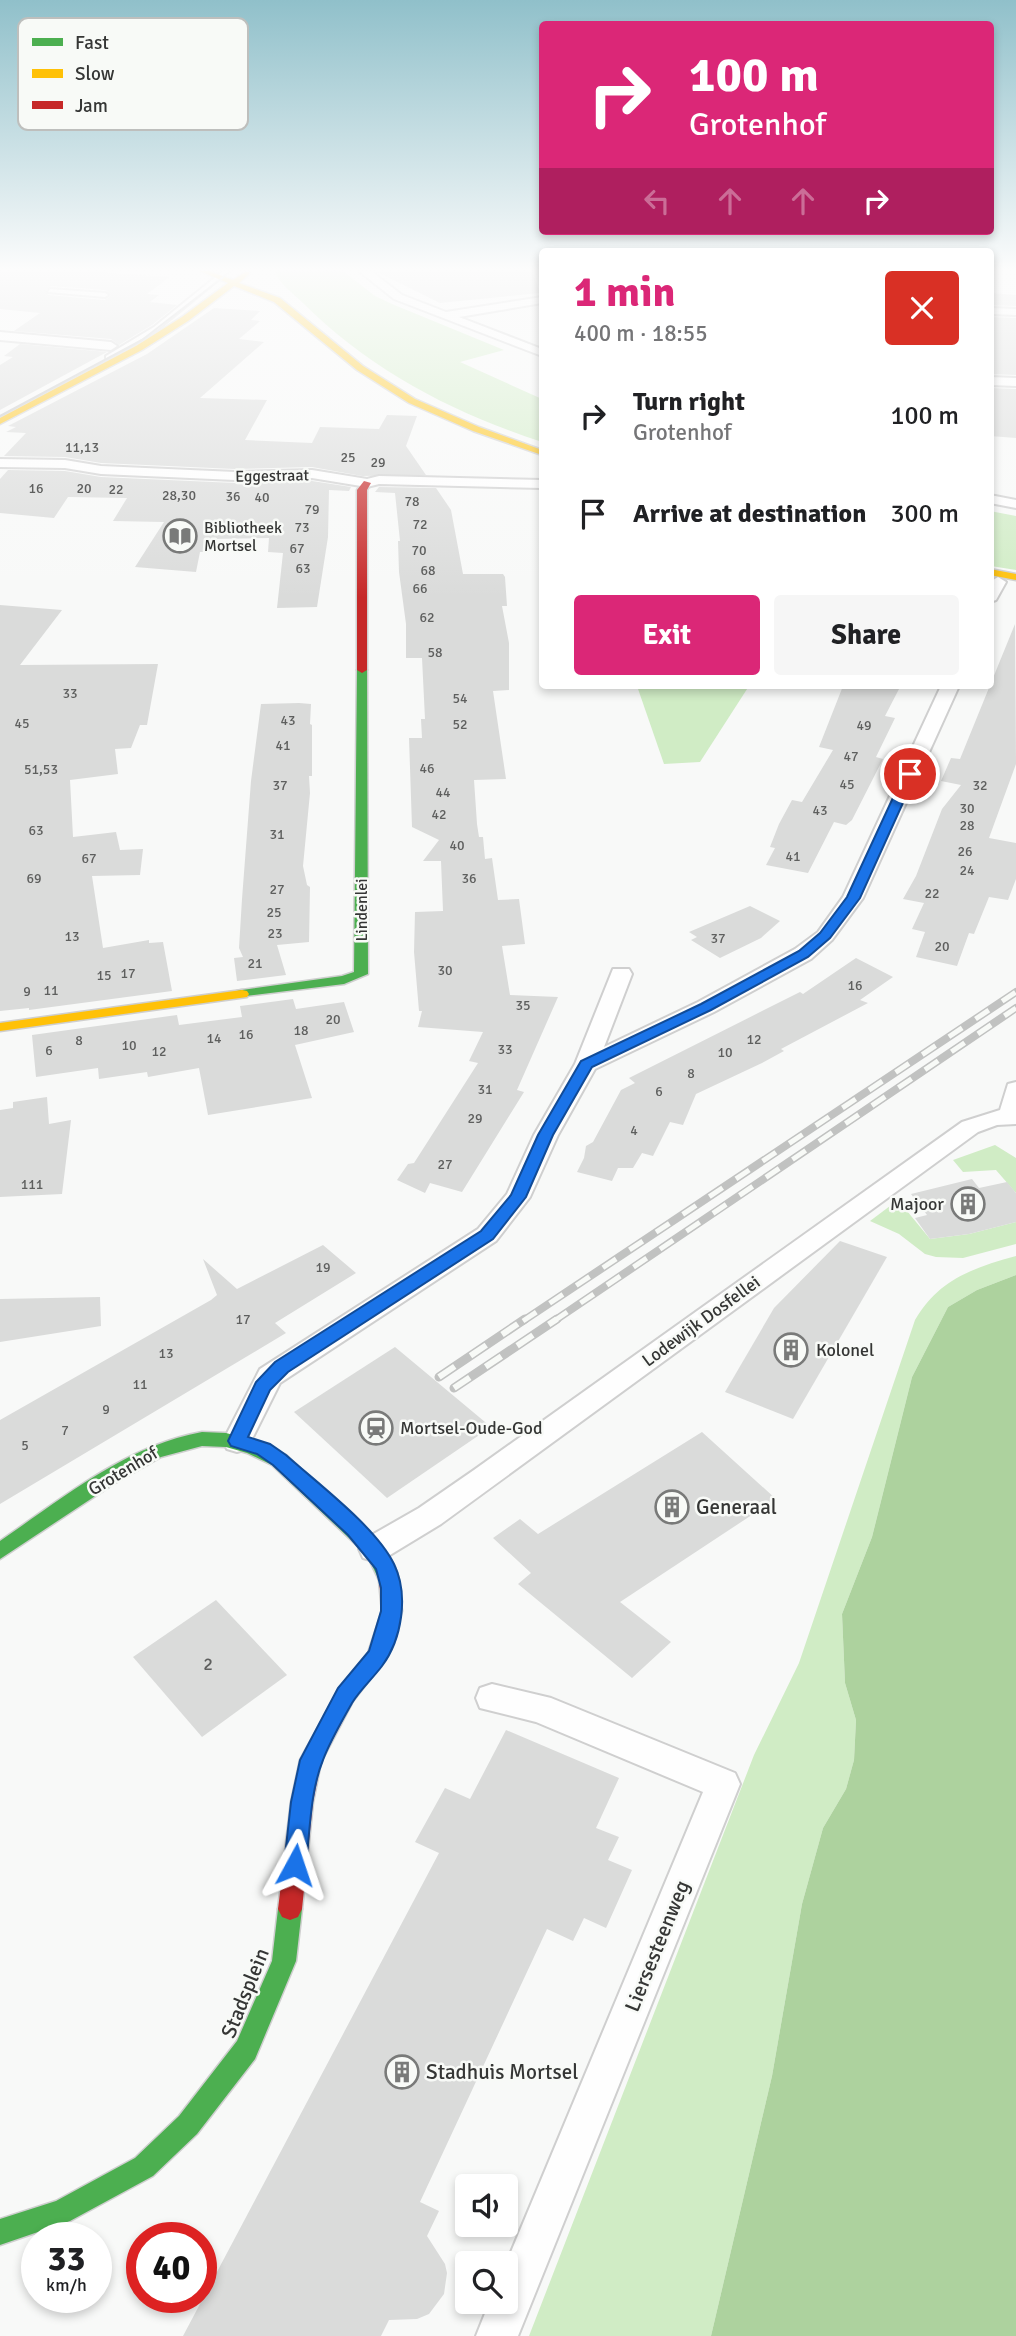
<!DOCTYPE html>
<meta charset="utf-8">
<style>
body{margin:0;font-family:Signika,sans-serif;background:#f6f6f6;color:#202124;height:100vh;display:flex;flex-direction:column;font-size:26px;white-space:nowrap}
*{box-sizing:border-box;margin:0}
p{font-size:23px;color:#757577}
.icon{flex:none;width:38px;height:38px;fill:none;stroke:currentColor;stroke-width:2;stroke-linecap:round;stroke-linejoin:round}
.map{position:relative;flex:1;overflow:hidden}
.details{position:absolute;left:539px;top:248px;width:455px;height:441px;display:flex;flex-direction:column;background:#fff;border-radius:7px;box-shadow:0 4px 10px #0003}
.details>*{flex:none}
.hud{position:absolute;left:539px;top:21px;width:455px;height:214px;border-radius:7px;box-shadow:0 4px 10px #0003;background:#db2777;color:#fff;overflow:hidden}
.controls{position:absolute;left:455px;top:2174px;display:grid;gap:14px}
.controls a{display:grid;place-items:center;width:63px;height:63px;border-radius:7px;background:#fff;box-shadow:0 4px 10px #0003;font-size:35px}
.speed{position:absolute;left:21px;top:2222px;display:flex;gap:14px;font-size:35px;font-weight:700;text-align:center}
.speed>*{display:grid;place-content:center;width:91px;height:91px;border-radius:50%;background:#fff;box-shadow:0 4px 10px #0003;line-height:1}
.speed small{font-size:18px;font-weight:400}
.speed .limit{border:10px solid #d22;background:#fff;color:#111}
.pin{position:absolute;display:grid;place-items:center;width:60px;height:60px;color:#fff;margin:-30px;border:4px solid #fff;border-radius:50%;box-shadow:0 2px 7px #0007}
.me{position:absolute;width:77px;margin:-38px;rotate:5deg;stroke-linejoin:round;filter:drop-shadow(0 0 5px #0008)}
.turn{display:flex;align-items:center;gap:24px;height:147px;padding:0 35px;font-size:32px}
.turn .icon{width:91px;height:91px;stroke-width:2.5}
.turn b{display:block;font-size:49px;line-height:60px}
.lanes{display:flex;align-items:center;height:66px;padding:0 35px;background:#0003;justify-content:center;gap:35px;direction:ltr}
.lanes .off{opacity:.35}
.round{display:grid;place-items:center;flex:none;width:74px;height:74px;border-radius:7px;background:#f6f6f6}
.head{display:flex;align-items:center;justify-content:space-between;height:119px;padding:0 35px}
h1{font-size:42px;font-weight:700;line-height:52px;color:#db2777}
.primary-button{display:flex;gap:14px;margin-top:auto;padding:14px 35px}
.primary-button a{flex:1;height:80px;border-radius:7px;background:#db2777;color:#fff;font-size:28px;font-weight:700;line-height:80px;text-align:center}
.primary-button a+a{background:#f6f6f6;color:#202124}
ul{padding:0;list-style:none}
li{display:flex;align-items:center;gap:21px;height:98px;padding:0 35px}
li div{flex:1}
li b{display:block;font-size:26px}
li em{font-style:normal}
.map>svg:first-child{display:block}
</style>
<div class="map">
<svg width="1016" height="2336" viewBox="0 0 1016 2336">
<rect width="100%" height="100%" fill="#f8f9f8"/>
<g fill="#d0ecc5">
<path d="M275,271H343L375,296L392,304L504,350L460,362L542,399V442C453,413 370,370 303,303C294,294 278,283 275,271Z"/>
<polygon points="990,511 1016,516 1016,570 991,566"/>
<polygon points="637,686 749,686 700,762 664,764"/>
<polygon points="995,1145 1016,1158 1016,1193 996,1170 963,1172 953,1160"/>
<polygon points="898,1200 930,1239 969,1234 1016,1222 1016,1244 963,1258 936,1257 925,1254 899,1234 870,1221"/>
<path d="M1016,1256V1275L977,1290L948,1307L912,1377L872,1537L842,1614L845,1683L856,1720L854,1760L846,1789L823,1828L802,1904L772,2076L711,2336H529L754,1755L799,1663L915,1320C939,1279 973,1268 1016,1256Z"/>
</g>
<polygon fill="#add29e" points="1016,1275 1016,2336 711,2336 772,2076 802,1904 823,1828 846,1789 854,1760 856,1720 845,1683 842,1614 872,1537 912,1377 948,1307 977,1290"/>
<g fill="#dadbda" fill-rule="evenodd">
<path d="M0,271H85L170,277L147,294L159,295L150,302L177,305L152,325L119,345L111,339L14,331L40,313L0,309ZM50,286L105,290L110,296L105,300L48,295L46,291Z"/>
<polygon points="375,271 532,271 540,293 440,303"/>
<polygon points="990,293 1016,295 1016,306 990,305"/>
<polygon points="214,308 260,311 251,320 260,321 239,339 264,342 200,398 267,400 245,440 312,443 320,427 379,429 387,415 417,416 406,446 426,475 362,476 312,467 235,469 101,463 65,457 4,456 26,433 6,432 16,427 8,426 147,354"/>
<polygon points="990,317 1016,318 1016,375 990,374"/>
<polygon points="20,344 107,352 0,410 0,365 13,357 4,356"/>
<polygon points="990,388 1016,389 1016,438 990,436"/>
<polygon points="8,470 65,471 101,477 235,483 312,481 351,487 349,491 329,490 328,537 317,607 277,608 283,553 268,552 269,538 209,539 207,552 200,552 196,572 135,567 164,522 113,521 127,498 68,497 54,518 0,513 0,479"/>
<polygon points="379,487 436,488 451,510 463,574 503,574 505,577 507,606 502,606 509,643 509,690 493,691 506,779 474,780 477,824 479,837 483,837 485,859 492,858 498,900 519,899 525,944 502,946 510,995 558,997 517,1090 524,1092 462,1192 430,1183 425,1193 397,1180 408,1164 414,1163 478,1063 469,1061 483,1032 418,1027 422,1011 419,1011 414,952 415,912 443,911 441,861 423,861 439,840 412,827 409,738 422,738 421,719 425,719 422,658 406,658 406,624 399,572 398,541 400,541 395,493 375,492"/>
<polygon points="0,605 62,610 20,665 158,664 147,725 140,725 131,748 115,749 118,774 70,780 73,837 116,832 120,850 143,849 140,875 92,876 103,948 149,940 149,943 163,942 172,991 29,1010 29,1008 0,1011"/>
<polygon points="1015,624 1016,764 989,838 1016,843 1016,879 1008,900 989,897 974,934 969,933 957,966 916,957 925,932 912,929 924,903 903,899 916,876 942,809 961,785 941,781 951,758 960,759"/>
<polygon points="843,686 880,686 899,689 885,716 895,718 876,757 883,759 852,820 846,825 834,822 808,873 766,865 775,848 770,847 779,824 792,800 802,802 833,750 819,747"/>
<polygon points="299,703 311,704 310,724 312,725 312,776 309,776 310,793 303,866 307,885 310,887 309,942 277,945 286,975 237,981 234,958 243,957 239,948 242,899 251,781 261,704"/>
<polygon points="750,906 780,921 761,938 720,958 691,940 697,937 689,932"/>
<polygon points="856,958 893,977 860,1000 868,1003 781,1049 784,1051 762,1063 696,1094 683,1125 670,1122 653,1156 642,1153 633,1168 618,1168 612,1181 577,1172 584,1158 586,1146 593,1142 621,1090 635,1083 629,1078 800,992 803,994"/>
<polygon points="293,999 296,1009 344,1002 354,1032 295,1045 312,1098 208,1115 199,1068 148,1077 147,1072 99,1079 98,1068 36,1077 32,1035 177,1015 179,1025 242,1017 240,1006"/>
<polygon points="47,1097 49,1124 71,1120 62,1194 0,1197 0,1110 13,1108 13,1102"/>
<polygon points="972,1179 979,1188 1007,1182 1016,1193 1016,1222 969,1234 930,1239 915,1218 927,1215 911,1194"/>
<polygon points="840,1241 887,1257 793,1419 725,1392 774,1308"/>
<polygon points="323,1245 356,1273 275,1323 286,1333 0,1504 0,1420 211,1300 217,1295 203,1259 237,1289"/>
<polygon points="100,1297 101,1326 0,1342 0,1299"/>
<polygon points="395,1347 491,1427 387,1498 294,1412"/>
<polygon points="702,1432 776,1499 620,1602 671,1642 632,1678 518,1584 531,1573 493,1538 520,1519 538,1534"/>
<polygon points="216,1600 287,1675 202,1737 133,1657"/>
<polygon points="506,1730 619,1778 596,1828 619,1837 608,1860 632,1870 606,1928 584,1918 573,1941 547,1929 420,2202 439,2211 427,2236 445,2264 447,2273 444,2294 429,2314 417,2319 389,2320 381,2336 183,2336 439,1853 415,1842 445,1788 470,1799"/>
</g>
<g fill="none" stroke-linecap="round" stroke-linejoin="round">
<defs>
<g id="lane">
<polygon points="223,271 229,271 158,329 110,358 106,358 106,356 154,327"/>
<polygon points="50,289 105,293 108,295 105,297 48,292"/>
</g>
<g id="street">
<polygon points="359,271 371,271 402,295 446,312 542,297 542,303 459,317 542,349 542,356 394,299"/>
<polygon points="990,308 1016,309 1016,315 990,314"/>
<polygon points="0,332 111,342 117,346 111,350 0,340"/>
<polygon points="990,377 1016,378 1016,386 990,385"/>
<polygon points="0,459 65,460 101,466 235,472 312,470 367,479 379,476 542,480 542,488 379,484 367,487 312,478 235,480 101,474 65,468 0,467"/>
<polygon points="990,495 1016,500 1016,508 990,503"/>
<polygon points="998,577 1006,582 996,600 990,602 990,582"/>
<polygon points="941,686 959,686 863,898 832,940 811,959 714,1012 595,1069 558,1135 530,1197 496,1241 280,1383 247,1449 237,1452 227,1449 223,1441 260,1369 478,1229 507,1194 534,1135 575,1064 613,969 629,969 632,974 604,1047 698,1002 795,949 818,932 843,897"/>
<polygon points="1016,1082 1016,1124 997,1125 978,1132 441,1524 385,1558 374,1561 363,1558 359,1549 363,1540 419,1508 474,1470 962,1122 1000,1110 1008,1084"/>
<polygon points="492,1684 551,1698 735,1773 740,1784 518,2336 476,2336 490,2301 506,2301 506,2264 703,1792 536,1722 480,1708 476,1698 480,1688"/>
</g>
<g id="fast">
<polygon points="362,667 367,670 368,974 344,984 237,997 235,994 237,991 242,990 342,976 354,972 357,670"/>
<path d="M202,1432L226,1433L252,1440L286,1455L381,1543L395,1567L399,1580L396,1586L389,1588L382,1586L367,1555L272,1465L247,1453L226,1447L202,1446L161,1457L115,1483L0,1559V1541C63,1498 125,1446 202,1432Z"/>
<polygon points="290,1898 298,1901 302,1909 296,1961 255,2059 197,2134 153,2176 70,2221 0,2245 0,2219 56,2201 135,2158 179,2116 237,2041 272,1961 278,1909 282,1901"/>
</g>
<g id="slow">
<polygon points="200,271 209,271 233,280 245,272 249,272 249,274 239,283 280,298 363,366 415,399 479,427 542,450 542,455 473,431 409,403 357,370 274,302 234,286 188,321 142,350 0,424 0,418 136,346 182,317 228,283"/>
<polygon points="990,569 1016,574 1016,580 990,575"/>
<polygon points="242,990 247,991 249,994 247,997 0,1031 0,1023"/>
</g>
<g id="jam">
<polygon points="364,481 371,483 367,490 367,670 362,673 357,670 357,490"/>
<polygon points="389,1572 396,1574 402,1611 387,1657 353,1701 321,1762 313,1802 302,1909 298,1917 290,1920 282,1917 278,1909 291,1802 300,1760 339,1689 368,1653 382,1611 379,1580 382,1574"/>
</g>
</defs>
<use href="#lane" stroke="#cfcfcf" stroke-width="4"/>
<use href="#street" stroke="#cfcfcf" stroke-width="4"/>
<use href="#fast" stroke="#cfcfcf" stroke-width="3"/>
<use href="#slow" stroke="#cfcfcf" stroke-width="3"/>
<use href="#jam" stroke="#cfcfcf" stroke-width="3"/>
<use href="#lane" fill="#fefefe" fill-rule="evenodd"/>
<use href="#street" fill="#fefefe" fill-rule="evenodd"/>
<use href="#fast" fill="#4caf50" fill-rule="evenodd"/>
<use href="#slow" fill="#ffc107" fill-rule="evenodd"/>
<use href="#jam" fill="#c62828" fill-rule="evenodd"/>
<polyline stroke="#c1c2c1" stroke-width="2" points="0,416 142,340 231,271"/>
<defs>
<g id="rail-far1">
<polyline points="523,1321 1016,992"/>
<polyline points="554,1321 1016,1008"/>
</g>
<g id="rail">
<polyline points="439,1377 525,1319"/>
<polyline points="454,1388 557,1319"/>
</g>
</defs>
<use href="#rail-far1" stroke="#c1c2c1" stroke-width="8"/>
<use href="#rail" stroke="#c1c2c1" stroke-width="9"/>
<use href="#rail-far1" stroke="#f8faf7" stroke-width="5" stroke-dasharray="16" stroke-linecap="butt"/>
<use href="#rail" stroke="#f8faf7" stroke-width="6" stroke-dasharray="19" stroke-linecap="butt"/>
</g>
<linearGradient id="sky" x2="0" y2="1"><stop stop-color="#90c0ca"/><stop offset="0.45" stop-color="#fcfcfc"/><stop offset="1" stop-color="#fcfcfc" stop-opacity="0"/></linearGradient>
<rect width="1016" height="598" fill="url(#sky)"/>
<path fill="#1a73e8" stroke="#114b97" stroke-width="2" d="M910,770L916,774L860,898L830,938L808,957L711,1010L592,1067L553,1135L526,1197L493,1239L288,1372L270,1390L248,1437L270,1444L286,1455C317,1483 376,1527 394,1564C409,1595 402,1639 382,1666C373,1678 360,1690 352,1703C342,1721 330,1741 323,1760C310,1792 310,1831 306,1865L303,1873L295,1876L287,1873L284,1865L291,1802L300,1760L338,1688L369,1651L381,1611V1588L376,1569L348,1535L273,1465L257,1454L231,1446L228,1441L256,1382L275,1362L481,1231L511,1195L538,1135L581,1061L701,1004L799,951L820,933L847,897L904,774Z"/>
<defs>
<symbol id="library-ring" viewBox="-11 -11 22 22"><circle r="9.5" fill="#f8faf7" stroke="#797a79" stroke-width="1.5"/><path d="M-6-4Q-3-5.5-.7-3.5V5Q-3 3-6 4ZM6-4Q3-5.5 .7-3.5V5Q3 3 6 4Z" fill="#797a79"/></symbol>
<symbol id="building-ring" viewBox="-11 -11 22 22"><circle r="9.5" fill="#f8faf7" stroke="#797a79" stroke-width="1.5"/><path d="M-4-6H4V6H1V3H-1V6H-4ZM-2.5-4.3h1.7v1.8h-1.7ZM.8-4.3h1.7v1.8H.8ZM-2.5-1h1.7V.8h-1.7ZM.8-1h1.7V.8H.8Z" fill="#797a79"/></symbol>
<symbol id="station-ring" viewBox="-11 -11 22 22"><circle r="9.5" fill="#f8faf7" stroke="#797a79" stroke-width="1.5"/><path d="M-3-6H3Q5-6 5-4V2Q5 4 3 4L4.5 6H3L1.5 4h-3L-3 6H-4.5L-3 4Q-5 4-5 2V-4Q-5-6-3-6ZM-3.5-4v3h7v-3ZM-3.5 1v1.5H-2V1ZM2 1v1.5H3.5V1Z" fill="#797a79"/></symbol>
</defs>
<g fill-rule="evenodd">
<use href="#library-ring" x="161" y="517" width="38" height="38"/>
<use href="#building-ring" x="949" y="1185" width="38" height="38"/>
<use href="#building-ring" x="772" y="1331" width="38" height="38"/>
<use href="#station-ring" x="357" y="1409" width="38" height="38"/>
<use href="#building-ring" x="653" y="1488" width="38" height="38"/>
<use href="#building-ring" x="383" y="2053" width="38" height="38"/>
</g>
<g text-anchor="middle" stroke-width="5" stroke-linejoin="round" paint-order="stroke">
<g font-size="14" fill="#5e5f5e">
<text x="82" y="452">11,13</text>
<text x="348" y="462">25</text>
<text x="378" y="467">29</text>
<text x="36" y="493">16</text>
<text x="84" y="493">20</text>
<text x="116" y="494">22</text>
<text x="179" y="500">28,30</text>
<text x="233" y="501">36</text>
<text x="262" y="502">40</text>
<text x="412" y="506">78</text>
<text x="312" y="514">79</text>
<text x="420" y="529">72</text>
<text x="302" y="532">73</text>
<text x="297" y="553">67</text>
<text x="419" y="555">70</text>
<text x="303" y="573">63</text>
<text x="428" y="575">68</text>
<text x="420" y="593">66</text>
<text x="427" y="622">62</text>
<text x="435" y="657">58</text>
<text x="70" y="698">33</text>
<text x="460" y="703">54</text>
<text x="288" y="725">43</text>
<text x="22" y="728">45</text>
<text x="460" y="729">52</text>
<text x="864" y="730">49</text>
<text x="283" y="750">41</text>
<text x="851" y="761">47</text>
<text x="427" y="773">46</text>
<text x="41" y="774">51,53</text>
<text x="847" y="789">45</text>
<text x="280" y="790">37</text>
<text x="980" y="790">32</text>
<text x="443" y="797">44</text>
<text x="967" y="813">30</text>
<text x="820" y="815">43</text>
<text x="439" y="819">42</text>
<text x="967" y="830">28</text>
<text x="36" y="835">63</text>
<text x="277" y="839">31</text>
<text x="457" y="850">40</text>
<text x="965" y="856">26</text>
<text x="793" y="861">41</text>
<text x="89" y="863">67</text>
<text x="967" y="875">24</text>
<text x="34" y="883">69</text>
<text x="469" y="883">36</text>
<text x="277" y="894">27</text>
<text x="932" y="898">22</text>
<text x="274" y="917">25</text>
<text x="275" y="938">23</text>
<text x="72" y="941">13</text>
<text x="718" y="943">37</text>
<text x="942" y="951">20</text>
<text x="255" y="968">21</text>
<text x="445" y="975">30</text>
<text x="128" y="978">17</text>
<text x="104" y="980">15</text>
<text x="855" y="990">16</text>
<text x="51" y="995">11</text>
<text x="27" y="996">9</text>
<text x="523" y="1010">35</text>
<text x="333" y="1024">20</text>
<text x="301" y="1035">18</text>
<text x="246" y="1039">16</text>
<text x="214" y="1043">14</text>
<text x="754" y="1044">12</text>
<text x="79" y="1045">8</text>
<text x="129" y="1050">10</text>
<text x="505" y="1054">33</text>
<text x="49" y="1055">6</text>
<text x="159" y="1056">12</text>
<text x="725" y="1057">10</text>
<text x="691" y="1078">8</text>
<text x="485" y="1094">31</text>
<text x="659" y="1096">6</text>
<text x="475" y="1123">29</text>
<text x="634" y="1135">4</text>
<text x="445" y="1169">27</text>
<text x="32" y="1189">111</text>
<text x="323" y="1272">19</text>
<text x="243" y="1324">17</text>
<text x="166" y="1358">13</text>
<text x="140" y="1389">11</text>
<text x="106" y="1414">9</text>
<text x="65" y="1435">7</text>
<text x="25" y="1450">5</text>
</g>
<g font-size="16" fill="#353635" stroke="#f8faf7">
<text transform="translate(272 475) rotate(-1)" y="6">Eggestraat</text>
<text transform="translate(361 910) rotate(-90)" y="6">Lindenlei</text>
</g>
<g font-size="16" fill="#353635" stroke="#f8faf7" text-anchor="start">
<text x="204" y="533">Bibliotheek<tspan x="204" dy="18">Mortsel</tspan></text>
</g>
<g font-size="18" fill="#353635" stroke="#f8faf7" text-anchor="start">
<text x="944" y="1210" text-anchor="end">Majoor</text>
<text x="816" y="1356">Kolonel</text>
<text x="400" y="1434">Mortsel-Oude-God</text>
</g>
<g font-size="18" fill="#353635" stroke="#f8faf7">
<text transform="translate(701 1321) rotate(-36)" y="6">Lodewijk Dosfellei</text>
<text transform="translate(123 1471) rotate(-31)" y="6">Grotenhof</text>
</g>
<g font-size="18" fill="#5e5f5e">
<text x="208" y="1670">2</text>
</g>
<g font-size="21" fill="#353635" stroke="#f8faf7" text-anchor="start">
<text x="696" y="1514">Generaal</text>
<text x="426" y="2079">Stadhuis Mortsel</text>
</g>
<g font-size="21" fill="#353635" stroke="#f8faf7">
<text transform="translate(657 1946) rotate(-68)" y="7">Liersesteenweg</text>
<text transform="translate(245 1993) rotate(-68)" y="7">Stadsplein</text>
</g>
</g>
<rect x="18" y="18" width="230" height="112" rx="10" fill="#f8faf7" stroke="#bebfbd" stroke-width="2"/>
<rect x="32" y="38" width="31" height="8" fill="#4caf50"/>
<rect x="32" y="69" width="31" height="9" fill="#ffc107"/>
<rect x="32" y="101" width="31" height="8" fill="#c62828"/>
<g font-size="19" fill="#353635">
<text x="75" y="49">Fast</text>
<text x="75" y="80">Slow</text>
<text x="75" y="112">Jam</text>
</g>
</svg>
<div class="controls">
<a><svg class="icon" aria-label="sound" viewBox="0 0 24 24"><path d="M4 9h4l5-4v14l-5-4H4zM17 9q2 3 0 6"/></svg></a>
<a><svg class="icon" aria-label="search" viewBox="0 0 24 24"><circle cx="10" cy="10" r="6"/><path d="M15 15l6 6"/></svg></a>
</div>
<div class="speed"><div>33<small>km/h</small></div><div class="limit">40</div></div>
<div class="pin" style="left:910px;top:774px;background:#d93025"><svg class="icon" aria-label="arrive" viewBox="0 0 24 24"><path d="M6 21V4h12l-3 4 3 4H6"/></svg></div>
<svg class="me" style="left:295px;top:1865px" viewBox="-20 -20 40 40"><path d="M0-17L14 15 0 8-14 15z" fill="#1a73e8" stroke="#fff" stroke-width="4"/></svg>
<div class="hud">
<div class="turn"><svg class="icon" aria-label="right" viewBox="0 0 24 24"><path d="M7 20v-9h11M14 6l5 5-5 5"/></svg><div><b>100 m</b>Grotenhof</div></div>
<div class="lanes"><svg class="icon off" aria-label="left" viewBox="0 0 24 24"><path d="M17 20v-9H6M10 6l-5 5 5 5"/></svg><svg class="icon off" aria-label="ahead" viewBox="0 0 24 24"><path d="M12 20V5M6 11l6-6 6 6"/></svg><svg class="icon off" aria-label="ahead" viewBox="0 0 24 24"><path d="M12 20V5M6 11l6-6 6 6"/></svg><svg class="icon" aria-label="right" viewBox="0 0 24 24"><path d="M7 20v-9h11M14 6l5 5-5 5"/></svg></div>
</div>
<section class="details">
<div class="head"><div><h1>1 min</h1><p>400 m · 18:55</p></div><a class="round" style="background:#d93025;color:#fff"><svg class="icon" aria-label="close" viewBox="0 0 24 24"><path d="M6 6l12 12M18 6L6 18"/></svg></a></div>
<ul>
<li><svg class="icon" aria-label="right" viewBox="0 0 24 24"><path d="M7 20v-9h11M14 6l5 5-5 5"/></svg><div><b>Turn right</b><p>Grotenhof</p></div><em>100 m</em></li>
<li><svg class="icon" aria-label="arrive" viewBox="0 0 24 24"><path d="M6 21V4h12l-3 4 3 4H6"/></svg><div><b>Arrive at destination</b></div><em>300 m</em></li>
</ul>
<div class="primary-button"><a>Exit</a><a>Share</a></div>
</section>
</div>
